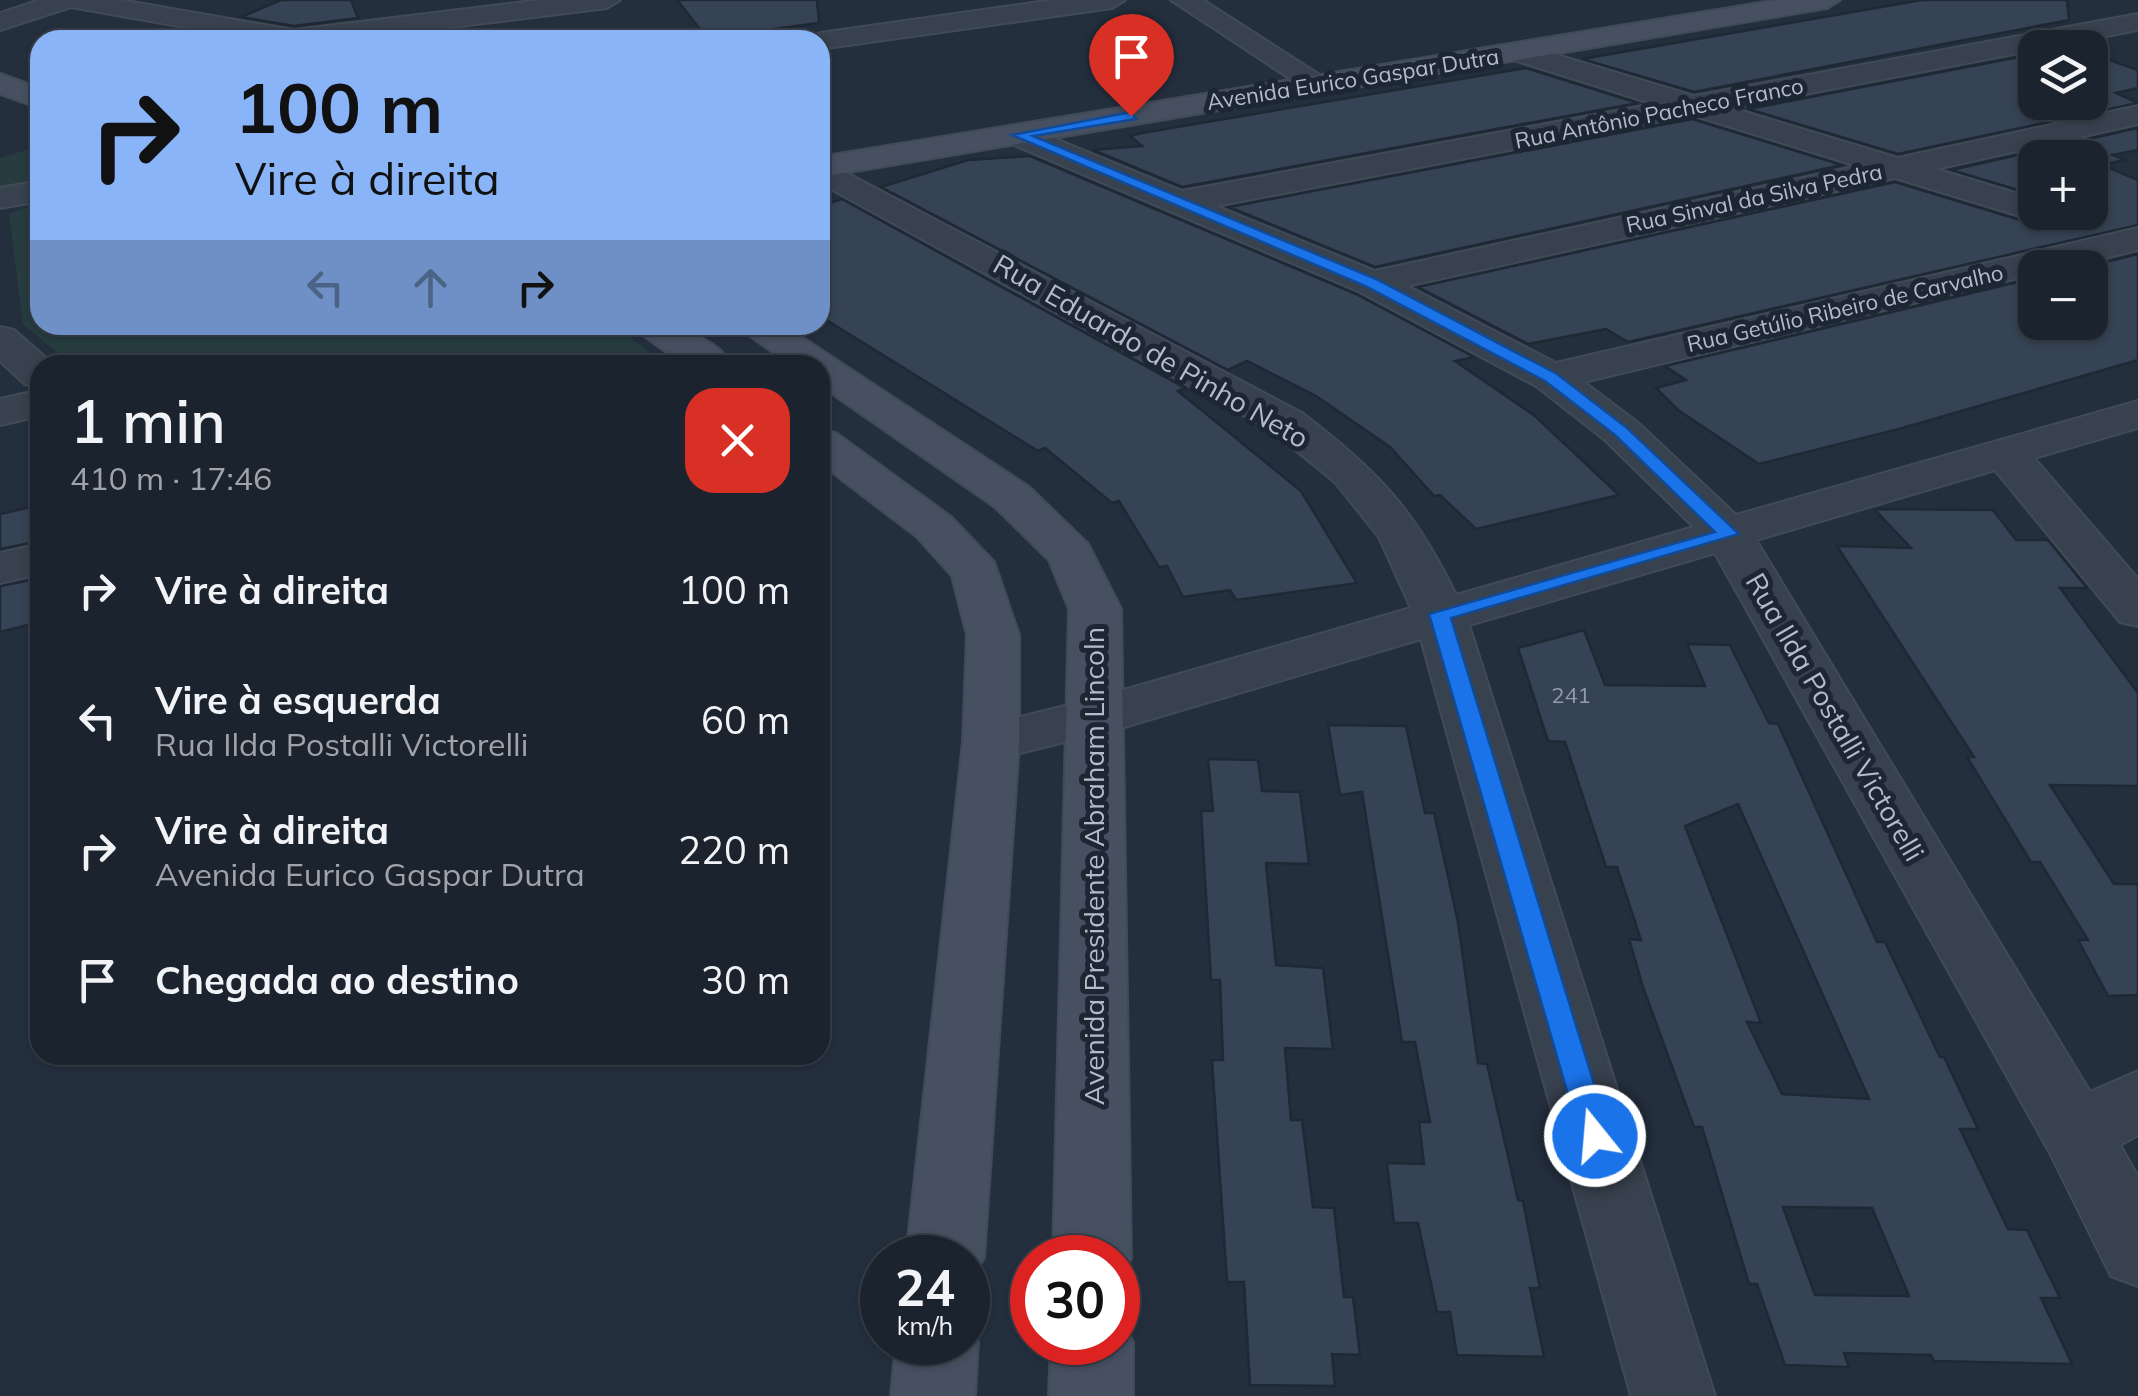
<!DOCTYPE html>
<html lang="pt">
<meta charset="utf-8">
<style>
body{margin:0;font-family:Mulish,sans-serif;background:#242b36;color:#f1f3f6;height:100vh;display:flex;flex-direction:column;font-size:38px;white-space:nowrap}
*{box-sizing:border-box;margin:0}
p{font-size:32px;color:#a0a4aa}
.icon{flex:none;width:55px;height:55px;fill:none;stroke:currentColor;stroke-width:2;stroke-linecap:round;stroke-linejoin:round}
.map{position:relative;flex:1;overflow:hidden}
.sheet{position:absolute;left:30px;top:355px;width:800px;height:710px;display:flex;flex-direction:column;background:#1b232e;border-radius:30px;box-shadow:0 2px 8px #0004,0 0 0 2px #39404a}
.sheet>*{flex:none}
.banner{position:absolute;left:30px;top:30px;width:800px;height:305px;border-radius:30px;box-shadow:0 2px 8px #0004,0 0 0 2px #39404a;background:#8ab4f8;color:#111;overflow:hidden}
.controls{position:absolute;left:2018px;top:30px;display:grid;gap:20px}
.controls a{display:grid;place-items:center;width:90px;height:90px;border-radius:20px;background:#1b232e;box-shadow:0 2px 8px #0004,0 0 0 2px #39404a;font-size:50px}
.speed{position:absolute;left:860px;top:1235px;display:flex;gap:20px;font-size:50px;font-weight:700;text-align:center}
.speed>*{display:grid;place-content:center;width:130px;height:130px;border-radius:50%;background:#1b232e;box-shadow:0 2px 8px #0004,0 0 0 2px #39404a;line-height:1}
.speed small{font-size:25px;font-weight:400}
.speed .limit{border:15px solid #d22;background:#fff;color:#111}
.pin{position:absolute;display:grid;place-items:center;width:85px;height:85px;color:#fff;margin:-102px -42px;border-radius:50% 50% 50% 0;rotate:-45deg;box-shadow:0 0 10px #0007}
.pin .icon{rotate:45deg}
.me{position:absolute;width:110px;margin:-55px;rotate:343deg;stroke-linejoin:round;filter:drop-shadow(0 0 8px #0008)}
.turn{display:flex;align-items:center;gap:35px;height:210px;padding:0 40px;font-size:45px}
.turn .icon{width:130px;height:130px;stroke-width:2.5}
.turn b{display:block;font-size:70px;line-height:85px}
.lanes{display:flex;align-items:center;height:95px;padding:0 40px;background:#0003;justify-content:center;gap:50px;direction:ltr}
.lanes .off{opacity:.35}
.round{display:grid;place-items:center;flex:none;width:105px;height:105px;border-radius:30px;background:#242b36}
.headline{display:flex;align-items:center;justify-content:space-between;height:170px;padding:0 40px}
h1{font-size:60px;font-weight:600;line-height:75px}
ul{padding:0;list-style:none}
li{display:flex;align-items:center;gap:30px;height:130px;padding:0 40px}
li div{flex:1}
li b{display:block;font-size:38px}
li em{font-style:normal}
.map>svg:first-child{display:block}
</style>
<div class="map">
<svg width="2138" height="1396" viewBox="0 0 2138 1396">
<rect width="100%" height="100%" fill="#242f3e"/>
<g fill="#263c3f">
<polygon points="40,146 40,180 0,187 0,158"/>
<polygon points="40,203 40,325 614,325 667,365 72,365 23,324 9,214"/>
</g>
<g fill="#364354" stroke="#1f2835" stroke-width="2.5" fill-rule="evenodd">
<polygon points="281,0 351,0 358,18 294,26 241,17"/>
<polygon points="677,0 817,0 819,23 707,38"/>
<polygon points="1922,0 2067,0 2069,20 1694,92 1582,59"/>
<polygon points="2090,53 2138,70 2138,88 2116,93 2138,103 1898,154 1748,109 2035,54 2035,102 2090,102"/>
<polygon points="1526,68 1638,103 1182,187 1093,150 1142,146 1130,136 1142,133"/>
<polygon points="1692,119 1842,165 1375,267 1229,207"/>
<polygon points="2138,128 2138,150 2113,155 2125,160 2102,165 2138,180 2138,225 1628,342 1606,329 1528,344 1418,287 1895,182 2023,221 2047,221 2054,212 2090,212 2090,158 2035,158 2035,195 1951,170"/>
<polygon points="1030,156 1356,294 1474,357 1455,361 1535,416 1619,495 1476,529 1440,495 1434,496 1390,447 1316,396 1247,361 1228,370 881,187 968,160"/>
<polygon points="842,199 1185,388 1178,391 1301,491 1357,583 1236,600 1230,590 1183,597 1167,566 1159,567 1119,501 1112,503 1045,448 1038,451 820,316 820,206"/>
<polygon points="2138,254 2138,360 1899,429 1759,464 1678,410 1656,388 1686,380 1665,366 2035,278 2035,322 2090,322 2090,268 2082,268"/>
<polygon points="40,505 40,541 0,549 0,514"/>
<polygon points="1874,509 1993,510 2016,540 2048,540 2087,588 2060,588 2138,693 2138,786 2050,785 2114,884 2138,884 2138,995 2108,996 2078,940 2088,940 2040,862 2031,862 1967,757 1974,757 1837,546 1911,548"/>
<polygon points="40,578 40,622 0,632 0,586"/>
<path d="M1584,630L1605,685L1705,686L1687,644L1730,645L1769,723L1778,724L1877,942H1885L1940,1057H1944L1978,1129H1960L2008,1229L2027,1230L2060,1298H2041L2072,1364L1934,1361L1931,1355L1844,1353L1849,1367L1785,1365L1757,1284H1749L1702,1127H1694L1643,987L1629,939L1641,940L1617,867H1606L1565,742L1548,741L1518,648ZM1738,804L1869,1099L1782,1094L1747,1022L1761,1023L1685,826ZM1783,1207L1872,1208L1909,1296L1815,1295Z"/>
<polygon points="1328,725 1406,726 1425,813 1434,813 1458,922 1478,1063 1487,1064 1518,1200 1523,1201 1540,1288 1530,1288 1544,1357 1457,1355 1450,1312 1437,1312 1418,1223 1394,1223 1387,1163 1424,1164 1419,1122 1430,1122 1415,1042 1402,1042 1362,792 1340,795"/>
<polygon points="1208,759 1258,760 1262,791 1300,792 1309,864 1266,863 1276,965 1323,968 1333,1049 1285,1048 1291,1120 1302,1120 1313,1207 1334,1208 1344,1297 1353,1297 1360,1355 1332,1354 1335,1386 1250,1385 1244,1282 1227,1282 1212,1060 1223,1060 1220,980 1211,980 1201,811 1213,811"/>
</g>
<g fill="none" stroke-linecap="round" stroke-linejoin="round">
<defs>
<g id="street">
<polygon points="40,0 121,0 294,30 541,0 620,0 607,8 348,40 257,40 71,7 0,30 0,13"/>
<polygon points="1054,0 1125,0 1112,8 820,49 820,40 807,40 820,33"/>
<polygon points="1171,0 1203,0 1335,85 1331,91 1309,91"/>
<path d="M2138,14V30L1732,108L1898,158L2138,106V124L1936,169L2035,199V212H2051L2047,217H2023L1895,178L1407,286L1556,363L2138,228V250L2064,268H2035V274L1584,382L1637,422L1736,515L2138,401V428L2034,458L2138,579V626L2120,622L1995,470L1756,540L2090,1092L2138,1071V1135L2120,1145L2138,1177V1286L2111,1276L2050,1153L1715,553L1469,625L1715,1396H1631L1421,639L1114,730L991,760L971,755L963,742L971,729L1085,701L1411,608L1379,537L1335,482L1272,431L820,183V159L1302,413C1378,471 1414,509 1456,595L1694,527L1605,440L1536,386L1358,291L1007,142L1002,135L1007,128H1029L1182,191L1654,104L1507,58L1503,52L1517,43L1694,96ZM1692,115L1857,166L1375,271L1216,206Z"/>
<polygon points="40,181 40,201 0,208 0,188"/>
<polygon points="0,327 14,330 54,365 40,365 40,388 25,384 0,361"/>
<polygon points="40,390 40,416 0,425 0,399"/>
<polygon points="40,544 40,574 0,583 0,553"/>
</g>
<g id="secondary">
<polygon points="1778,0 1840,0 1827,8 820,177 820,157"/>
<polygon points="0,74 40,88 40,108 0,94"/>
<path d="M629,325C667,325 709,330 733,365H684Z"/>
<polygon points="735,325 783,325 1029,487 1088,544 1121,609 1131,1258 1120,1282 1118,1258 1053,1258 1069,609 1049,560 995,507 820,385 820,365 791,365"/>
<polygon points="820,429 836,433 951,517 994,562 1019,635 1019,742 984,1258 968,1284 968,1258 906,1258 963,742 967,635 952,576 917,537 820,463"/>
<polygon points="1118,1314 1133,1342 1133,1396 1049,1396 1051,1342 1118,1342"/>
<polygon points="968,1319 978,1342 975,1396 891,1396 896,1342 968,1342"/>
</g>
</defs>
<use href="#street" stroke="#414a57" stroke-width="4"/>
<use href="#secondary" stroke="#414a57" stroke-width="4"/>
<use href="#street" fill="#38414e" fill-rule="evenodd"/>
<use href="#secondary" fill="#465061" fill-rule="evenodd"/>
</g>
<polygon fill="#1a73e8" stroke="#114b97" stroke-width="2.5" points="1131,112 1136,119 1033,136 1376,279 1557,374 1627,428 1739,534 1451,618 1610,1136 1606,1144 1595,1148 1584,1144 1580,1136 1429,614 1715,532 1615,435 1545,381 1365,286 1012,135"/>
<g text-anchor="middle" stroke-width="10" stroke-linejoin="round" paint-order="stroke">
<g font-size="22" fill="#b4bcc9" stroke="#1d2633">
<text transform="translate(1353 79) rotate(-9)" y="8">Avenida Eurico Gaspar Dutra</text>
<text transform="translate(1659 113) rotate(-11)" y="8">Rua Antônio Pacheco Franco</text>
<text transform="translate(1754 198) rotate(-12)" y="8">Rua Sinval da Silva Pedra</text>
<text transform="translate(1845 308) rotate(-13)" y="8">Rua Getúlio Ribeiro de Carvalho</text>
</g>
<g font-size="22" fill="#929caa">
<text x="1571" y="703">241</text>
</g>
<g font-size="28" fill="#b4bcc9" stroke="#1d2633">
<text transform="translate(1151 351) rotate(30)" y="10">Rua Eduardo de Pinho Neto</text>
<text transform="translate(1835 717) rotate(60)" y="10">Rua Ilda Postalli Victorelli</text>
<text transform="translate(1094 866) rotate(-90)" y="10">Avenida Presidente Abraham Lincoln</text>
</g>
</g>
</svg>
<div class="controls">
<a><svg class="icon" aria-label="layers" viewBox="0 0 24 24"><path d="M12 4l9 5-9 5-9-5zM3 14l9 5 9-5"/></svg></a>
<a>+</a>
<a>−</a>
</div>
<div class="speed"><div>24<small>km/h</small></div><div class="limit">30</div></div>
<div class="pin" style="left:1131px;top:116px;background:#d93025"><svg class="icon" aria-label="arrive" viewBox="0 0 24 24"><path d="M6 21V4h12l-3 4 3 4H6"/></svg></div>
<svg class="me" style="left:1595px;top:1136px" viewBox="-20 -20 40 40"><circle r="17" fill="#1a73e8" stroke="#fff" stroke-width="3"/><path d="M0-11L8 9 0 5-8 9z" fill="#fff"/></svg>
<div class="banner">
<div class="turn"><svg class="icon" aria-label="right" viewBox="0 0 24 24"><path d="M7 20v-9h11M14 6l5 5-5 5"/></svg><div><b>100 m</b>Vire à direita</div></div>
<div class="lanes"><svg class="icon off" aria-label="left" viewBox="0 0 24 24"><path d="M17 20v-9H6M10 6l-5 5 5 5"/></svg><svg class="icon off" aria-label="ahead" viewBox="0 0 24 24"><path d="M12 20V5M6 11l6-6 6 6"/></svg><svg class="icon" aria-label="right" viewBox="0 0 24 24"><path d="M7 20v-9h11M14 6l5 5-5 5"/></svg></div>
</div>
<section class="sheet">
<div class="headline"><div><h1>1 min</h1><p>410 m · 17:46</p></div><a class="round" style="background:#d93025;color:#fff"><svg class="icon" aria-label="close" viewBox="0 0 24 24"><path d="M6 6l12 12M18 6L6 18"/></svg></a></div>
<ul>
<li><svg class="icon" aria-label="right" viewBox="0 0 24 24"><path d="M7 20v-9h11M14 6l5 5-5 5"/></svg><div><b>Vire à direita</b></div><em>100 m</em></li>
<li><svg class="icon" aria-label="left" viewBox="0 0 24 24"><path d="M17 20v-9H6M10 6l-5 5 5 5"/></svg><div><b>Vire à esquerda</b><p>Rua Ilda Postalli Victorelli</p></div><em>60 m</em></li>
<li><svg class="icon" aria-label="right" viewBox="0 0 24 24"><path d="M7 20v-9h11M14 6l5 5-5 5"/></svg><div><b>Vire à direita</b><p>Avenida Eurico Gaspar Dutra</p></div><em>220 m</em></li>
<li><svg class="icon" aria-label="arrive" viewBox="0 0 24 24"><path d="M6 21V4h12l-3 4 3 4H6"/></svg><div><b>Chegada ao destino</b></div><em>30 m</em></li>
</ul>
</section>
</div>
